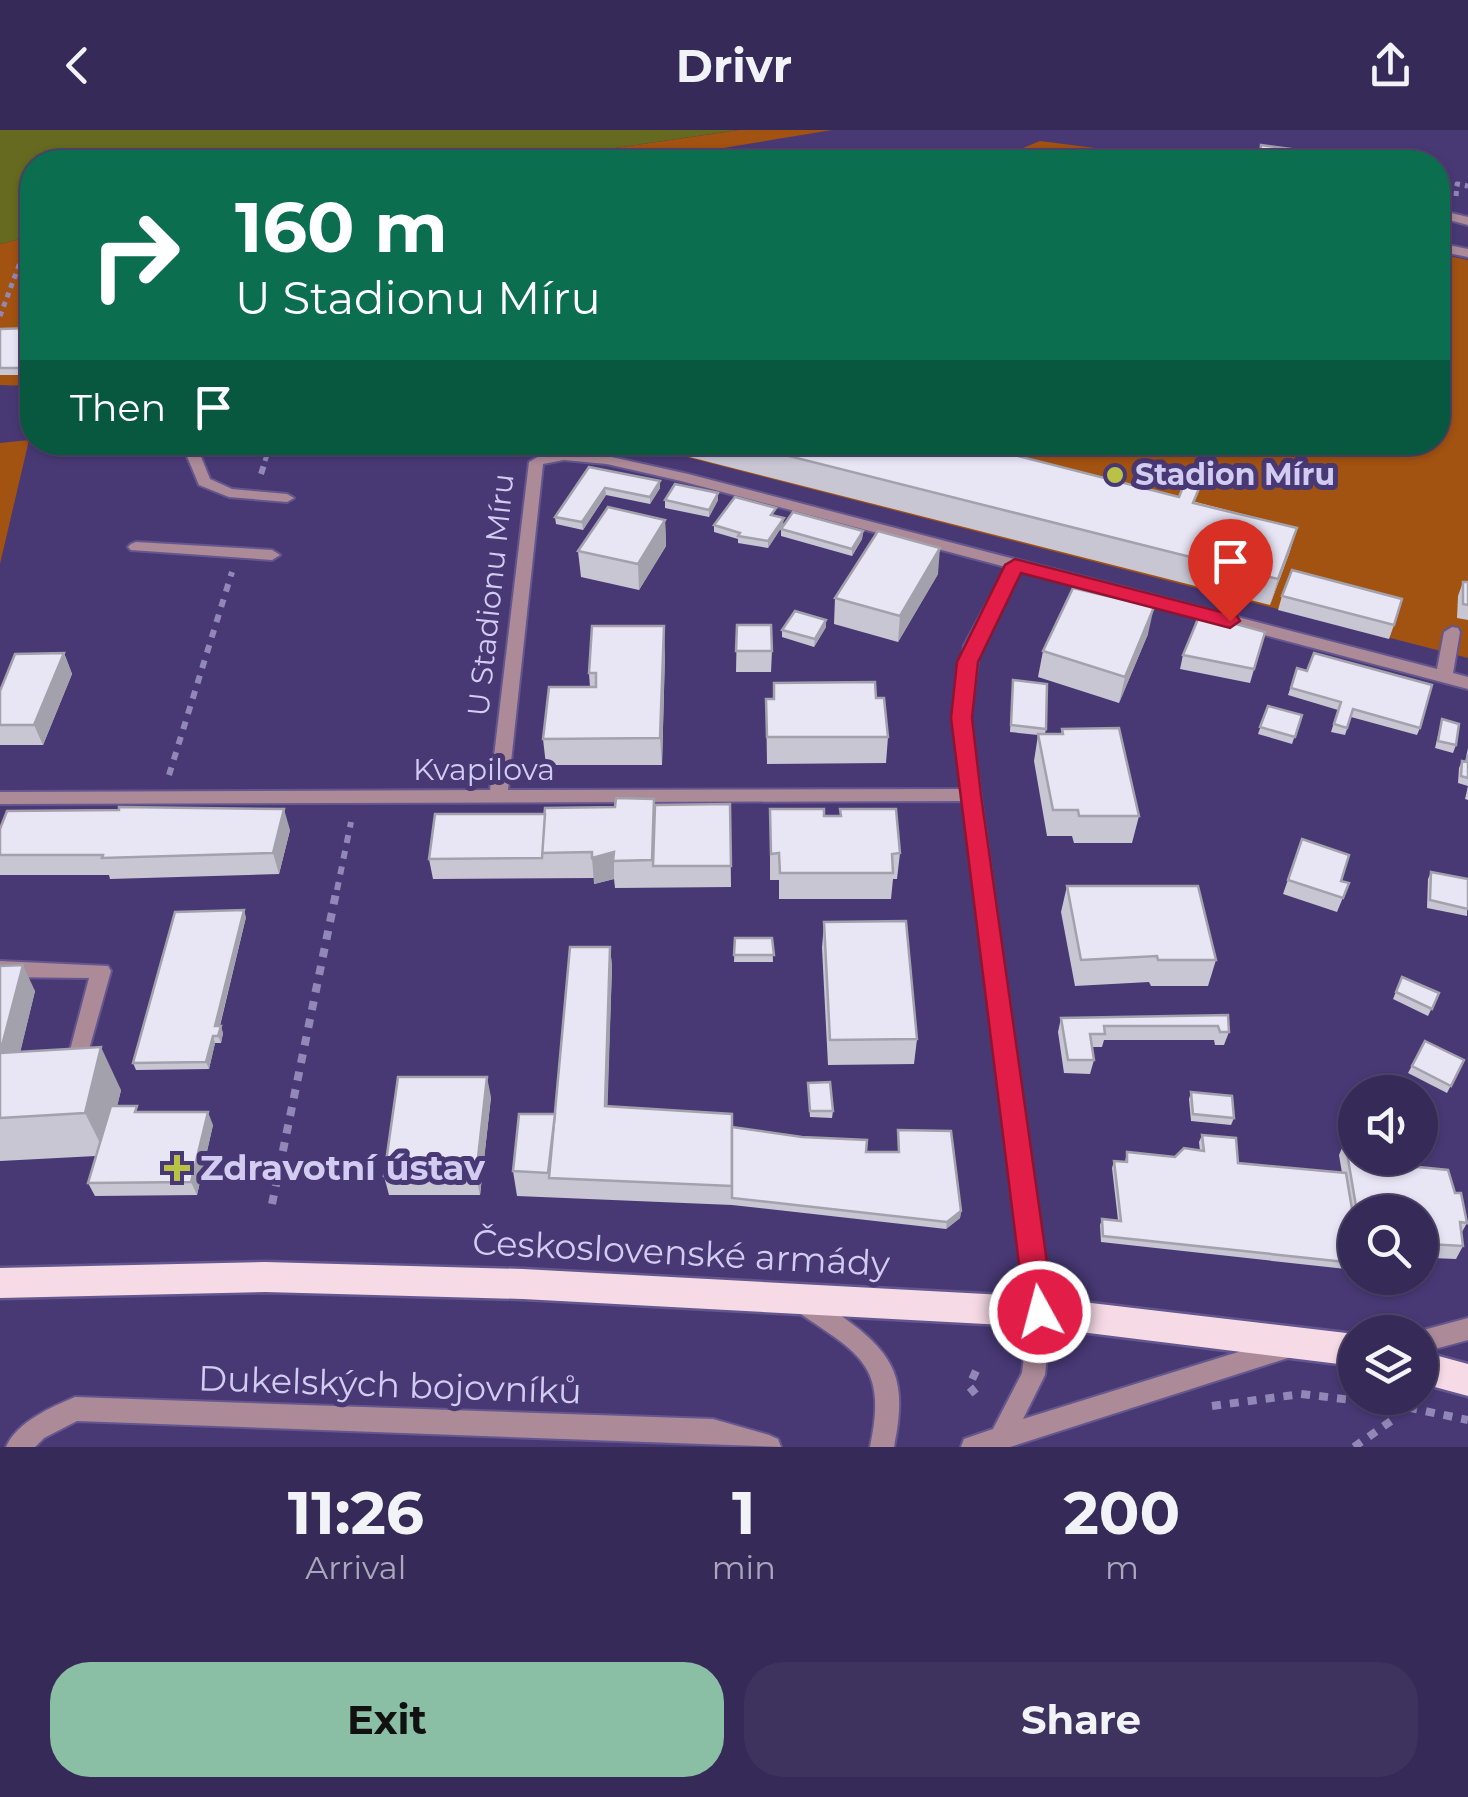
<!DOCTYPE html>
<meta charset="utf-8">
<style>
body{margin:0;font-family:Montserrat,sans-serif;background:#3d335e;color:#f1f3f6;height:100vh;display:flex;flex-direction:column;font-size:38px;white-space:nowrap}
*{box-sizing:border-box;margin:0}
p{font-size:32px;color:#aaa7ba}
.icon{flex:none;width:55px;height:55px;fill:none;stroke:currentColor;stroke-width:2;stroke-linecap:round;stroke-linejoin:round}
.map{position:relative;height:1317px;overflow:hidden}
.side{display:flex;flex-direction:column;background:#362b58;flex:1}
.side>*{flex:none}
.banner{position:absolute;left:20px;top:20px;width:1430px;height:305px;border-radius:40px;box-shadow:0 2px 8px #0004,0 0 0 2px #50476e;background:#0b6e4f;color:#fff;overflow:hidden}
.tools{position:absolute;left:1338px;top:945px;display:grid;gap:20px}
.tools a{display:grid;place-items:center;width:100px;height:100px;border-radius:50%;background:#362b58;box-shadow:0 2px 8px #0004,0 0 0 2px #50476e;font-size:50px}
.pin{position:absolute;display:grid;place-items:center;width:85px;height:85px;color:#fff;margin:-102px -42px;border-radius:50% 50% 50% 0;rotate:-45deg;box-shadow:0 0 10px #0007}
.pin .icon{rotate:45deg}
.me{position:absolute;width:110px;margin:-55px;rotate:353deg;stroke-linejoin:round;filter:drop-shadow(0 0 8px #0008)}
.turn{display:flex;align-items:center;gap:35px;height:210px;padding:0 50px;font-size:45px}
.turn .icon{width:130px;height:130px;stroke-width:2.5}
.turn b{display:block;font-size:70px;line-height:85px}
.then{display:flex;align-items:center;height:95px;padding:0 50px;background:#0003;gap:20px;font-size:38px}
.eta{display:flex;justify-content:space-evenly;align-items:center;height:170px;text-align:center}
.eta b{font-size:60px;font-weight:700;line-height:70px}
.button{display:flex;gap:20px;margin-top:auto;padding:20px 50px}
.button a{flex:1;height:115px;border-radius:40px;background:#8abfa5;color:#111;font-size:40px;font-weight:700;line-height:115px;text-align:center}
.button a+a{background:#3d335e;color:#f1f3f6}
header{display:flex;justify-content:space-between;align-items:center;height:130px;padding:0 50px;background:#362b58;font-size:45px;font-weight:700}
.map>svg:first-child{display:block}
</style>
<header><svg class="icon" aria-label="back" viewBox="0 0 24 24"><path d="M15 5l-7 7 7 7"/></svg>Drivr<svg class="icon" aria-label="share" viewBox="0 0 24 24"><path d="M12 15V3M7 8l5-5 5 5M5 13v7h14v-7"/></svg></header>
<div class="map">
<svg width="1468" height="1317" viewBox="0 0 1468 1317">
<rect width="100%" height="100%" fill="#483975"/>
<g fill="#a25211">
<polygon points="739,0 832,0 639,32 519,32"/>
<polygon points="1040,11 1166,27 1163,32 988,32"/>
<polygon points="32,106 32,256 0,255 0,114"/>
<polygon points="1438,124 1468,130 1468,528 632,313 1438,312"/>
<polygon points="29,310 0,434 0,313"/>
</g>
<polygon fill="#656a20" points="0,0 738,0 519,32 32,32 32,106 0,114"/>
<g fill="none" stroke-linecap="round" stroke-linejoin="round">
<defs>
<g id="minor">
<polygon points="1438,80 1468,87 1468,95 1438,87"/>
<polygon points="1438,113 1468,119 1468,127 1438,121"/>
<polygon points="181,312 195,312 210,349 232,359 287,364 294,368 287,372 229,367 199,355"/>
<path d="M564,321L607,326L688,344L1437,539L1444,502L1452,497L1458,498L1460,502L1453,543L1468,547V559L1020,440L980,516L970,588L1051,1182L1045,1245L1023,1289L1283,1208L1291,1211L1295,1219L1291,1227L1010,1317H961L964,1309L993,1299L1022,1243L1029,1182L964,671L0,674V662L490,660L529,332L543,324ZM564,330L607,334L681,351L1006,437L964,516L954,588L963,659L508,660L543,334Z"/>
<polygon points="136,412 272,420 280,425 272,430 131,420 128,417 131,414"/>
<polygon points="0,831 108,836 111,841 86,930 79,932 72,930 69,924 89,848 0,847"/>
<path d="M800,1160C814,1166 827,1177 840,1185C896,1224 908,1250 894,1317H870C889,1231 856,1223 792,1178L789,1171L792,1164Z"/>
<polygon points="1468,1188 1468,1210 1420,1223 1420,1202 1416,1202"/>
<path d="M75,1267L713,1289L769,1305L778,1309L781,1317L77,1291L44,1308L35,1317H6C17,1292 51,1277 75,1267Z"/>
</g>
<g id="major">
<polygon points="265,1132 523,1139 1040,1167 1355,1204 1355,1236 1040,1197 523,1169 265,1162 0,1168 0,1138"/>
<polygon points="1420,1221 1468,1234 1468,1266 1420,1253"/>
</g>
</defs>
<use href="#minor" stroke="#64568e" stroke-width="4"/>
<use href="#major" stroke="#64568e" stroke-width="5"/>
<g stroke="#9288b7" stroke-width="5" stroke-dasharray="5 5" stroke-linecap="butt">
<polyline points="1171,27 1190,21 1255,32"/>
<polyline points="1456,66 1457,54 1468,56"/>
<polyline points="0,186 21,130"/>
<polyline points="265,331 271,312"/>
</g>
<g stroke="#9288b7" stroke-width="6" stroke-dasharray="8 8" stroke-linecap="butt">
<polyline points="261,344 266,329"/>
<polyline points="169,645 232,442"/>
<polyline points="337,760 351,692"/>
</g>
<g stroke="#9288b7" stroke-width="8" stroke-dasharray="9 9" stroke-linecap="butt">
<polyline points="272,1074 337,758"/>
<polyline points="976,1241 969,1256 978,1267"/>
<polyline points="1212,1276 1301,1264 1396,1275 1468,1290"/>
<polyline points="1354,1317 1391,1291 1396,1275"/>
</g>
<use href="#minor" fill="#ac8a97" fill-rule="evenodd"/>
<use href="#major" fill="#f6dae5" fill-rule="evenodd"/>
</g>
<g fill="#c8c6d3">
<polygon points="1261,15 1383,31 1425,32 1258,32"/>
<polygon points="32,198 32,251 25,251 23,245 0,245 0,199"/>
<polygon points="631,312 963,312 1297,398 1289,424 1270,475"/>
<polygon points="589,337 660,358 650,374 606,365 583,400 556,394 555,387"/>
<polygon points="718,363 718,370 709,387 665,378 665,370"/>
<polygon points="775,386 783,395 768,418 738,413 738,409 714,402 714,395"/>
<polygon points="665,390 666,416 639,460 581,447 578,421"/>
<polygon points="781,399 863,401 862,409 852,426 781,406"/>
<polygon points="938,444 898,512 834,494 835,468"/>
<polygon points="1463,452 1468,452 1468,490 1457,488 1458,466"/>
<polygon points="1282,466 1394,495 1389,509 1278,480"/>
<polygon points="826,490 826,497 814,517 782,507 782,500"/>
<polygon points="737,495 772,521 771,542 736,542"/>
<polygon points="1265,502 1250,553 1180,539 1183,525"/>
<polygon points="1148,504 1119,573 1038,547 1043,521"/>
<polygon points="64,523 72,544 43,615 0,615 0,561"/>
<polygon points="665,523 662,635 546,635 543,609 590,557 589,543"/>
<polygon points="1297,538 1420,598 1417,605 1351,587 1345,605 1331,602 1338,580 1288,565"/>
<polygon points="1013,550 1046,599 1045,604 1061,604 1062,599 1139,686 1132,713 1074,713 1072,706 1047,706 1034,631 1038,605 1010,602"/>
<polygon points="774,553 876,568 888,607 886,633 767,634 766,569 773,569"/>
<polygon points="1268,576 1302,585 1292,614 1258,604"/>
<polygon points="1442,589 1456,615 1453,623 1435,618"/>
<polygon points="1468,618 1468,670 1465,669 1468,656 1458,653 1459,638 1462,631 1465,632"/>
<polygon points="730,674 731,757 615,758 614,749 594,754 594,748 433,749 429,729 545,684 655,675"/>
<polygon points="770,679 824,686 840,686 840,679 900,723 897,749 893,749 891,769 779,769 779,750 770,750"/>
<polygon points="0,699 290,700 279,744 110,749 109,745 0,745"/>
<polygon points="1302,709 1341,751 1349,753 1337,782 1283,764"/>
<polygon points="1431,742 1468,749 1467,786 1427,778 1428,749"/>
<polygon points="1067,756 1216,830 1208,856 1151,856 1149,852 1075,856 1061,782"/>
<polygon points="246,787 220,896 223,903 221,913 215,913 209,939 136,940 133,933"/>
<polygon points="824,792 917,909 914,934 828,935 822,818"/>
<polygon points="735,808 772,808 773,832 734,832"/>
<polygon points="610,817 612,837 607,977 732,997 866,1022 898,1022 898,1000 961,1081 960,1088 946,1099 732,1075 517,1066 513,1041 555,984"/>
<polygon points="0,836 35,861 20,922 121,960 117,976 140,982 213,995 197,1065 95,1066 88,1053 96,1026 0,1031"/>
<polygon points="1402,847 1439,863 1428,886 1393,869"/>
<polygon points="1228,885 1229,902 1224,915 1215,915 1214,910 1104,910 1102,917 1092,917 1094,930 1090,944 1064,943 1058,902 1061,888"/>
<polygon points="1425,911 1464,930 1447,963 1408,943"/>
<polygon points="808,953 833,981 832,988 810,987"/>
<polygon points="1191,962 1234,988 1231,995 1191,991 1189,969"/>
<polygon points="491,967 480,1065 389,1065 384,1046"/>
<polygon points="1202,1005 1238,1033 1342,1043 1339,1025 1345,1011 1358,1031 1455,1063 1467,1093 1462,1102 1463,1116 1456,1129 1431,1128 1431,1130 1423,1143 1420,1143 1420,1082 1355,1082 1355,1140 1101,1112 1100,1095 1102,1089 1118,1090 1112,1038 1114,1031 1125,1032 1127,1022 1175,1027 1200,1021 1199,1012"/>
</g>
<g fill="#a2a1ac">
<polygon points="660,351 660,358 650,374 650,367"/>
<polygon points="605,358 606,365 583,400 582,392"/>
<polygon points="718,363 718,370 709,387 709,380"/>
<polygon points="784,388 783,395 768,418 768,411"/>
<polygon points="665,390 666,416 639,460 638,434"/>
<polygon points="1297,398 1289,424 1270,475 1278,449"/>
<polygon points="863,401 862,409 852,426 852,419"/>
<polygon points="940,418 938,444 898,512 900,486"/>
<polygon points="1154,477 1148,504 1119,573 1125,547"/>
<polygon points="826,490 826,497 814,517 815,509"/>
<polygon points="664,496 665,523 662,635 660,608"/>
<polygon points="64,523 72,544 43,615 34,595"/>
<polygon points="284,679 290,700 279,744 273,723"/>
<polygon points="614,722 614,749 594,754 592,728"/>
<polygon points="244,780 246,787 218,903 215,896"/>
<polygon points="610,817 612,837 607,996 605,976"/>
<polygon points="23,835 35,861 16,940 0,924"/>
<polygon points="221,896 223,903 221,913 218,906"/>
<polygon points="213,906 215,913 209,939 206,932"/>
<polygon points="101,917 121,960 106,1025 85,983"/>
<polygon points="487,947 491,967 480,1065 476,1046"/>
<polygon points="208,982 213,995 197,1065 191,1052"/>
<polygon points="961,1081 960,1088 946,1099 947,1092"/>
</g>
<g fill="#e8e6f5" stroke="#a2a1ac" stroke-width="2.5">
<polygon points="1261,15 1383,31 1383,27 1425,32 1305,32 1260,26"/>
<polygon points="1143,27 1159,29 1158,32 1142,32"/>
<polygon points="32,198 32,244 23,245 26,238 0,238 0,199"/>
<polygon points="733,312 963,312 1179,367 1185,352 1200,356 1193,373 1297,398 1278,449"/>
<polygon points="589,337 660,351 650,367 605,358 582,392 555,387"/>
<polygon points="675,354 718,363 709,380 665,370"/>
<polygon points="735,367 776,378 771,385 784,388 768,411 738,406 740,403 714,395"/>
<polygon points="608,377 665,390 638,434 578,421"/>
<polygon points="793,382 863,401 852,419 781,399"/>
<polygon points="878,401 940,418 900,486 835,468"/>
<polygon points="1292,440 1402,469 1394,495 1282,466"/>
<polygon points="1463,452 1468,452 1468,475 1463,474"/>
<polygon points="1073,458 1154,477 1125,547 1043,521"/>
<polygon points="795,481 826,490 815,509 782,500"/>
<polygon points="1200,484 1265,502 1254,539 1183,525"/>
<polygon points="737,495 771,495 772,521 736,521"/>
<polygon points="592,496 664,496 660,608 543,609 549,557 596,557 596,543 589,543"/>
<polygon points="64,523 34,595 0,595 0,561 15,524"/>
<polygon points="1314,523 1432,555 1420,598 1353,579 1347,598 1334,594 1341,572 1291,558 1297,538 1307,541"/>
<polygon points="1013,550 1047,554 1046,599 1011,595"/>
<polygon points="875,552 876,568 884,568 888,607 767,607 766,569 774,569 774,553"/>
<polygon points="1268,576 1302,585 1295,607 1260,597"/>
<polygon points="1442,589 1459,594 1456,615 1438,611"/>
<polygon points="1119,598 1139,686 1079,686 1078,680 1053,680 1038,604 1063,604 1062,599"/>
<polygon points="1468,624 1468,648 1461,646 1462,631 1467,632"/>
<polygon points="616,668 654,669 652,730 613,731 614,722 592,728 592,722 541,723 545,678 615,677"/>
<polygon points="730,674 731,736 653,736 655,675"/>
<polygon points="119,677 284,679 273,723 102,728 103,725 0,725 0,699 7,681 119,680"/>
<polygon points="770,679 824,679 824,686 841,686 840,679 896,679 900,723 892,724 893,743 780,743 779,723 771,724"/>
<polygon points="435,684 545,684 542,728 429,729"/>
<polygon points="1302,709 1349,725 1341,751 1349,753 1343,768 1288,750"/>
<polygon points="1431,742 1468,749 1468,779 1430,770"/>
<polygon points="1067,756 1198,756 1216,830 1158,830 1157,826 1081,830"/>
<polygon points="244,780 215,896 221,896 218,906 213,906 206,932 133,933 175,782"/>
<polygon points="906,791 917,909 830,910 824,792"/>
<polygon points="735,808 772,808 774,825 734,825"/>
<polygon points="570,817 610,817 605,976 732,984 732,1056 549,1048"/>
<polygon points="23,835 0,923 0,836"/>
<polygon points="1402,847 1439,863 1432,879 1396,862"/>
<polygon points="1228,885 1229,902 1220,902 1218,896 1104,896 1105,904 1090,904 1094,930 1068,930 1061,888"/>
<polygon points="1425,911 1464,930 1451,956 1412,936"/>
<polygon points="101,917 85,983 0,988 0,923"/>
<polygon points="398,947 487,947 476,1046 384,1046"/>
<polygon points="830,952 833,981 810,981 808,953"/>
<polygon points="1191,962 1232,966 1234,988 1193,984"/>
<polygon points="111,976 137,976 135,982 208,982 191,1052 88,1053"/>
<polygon points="519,984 555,984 548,1043 513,1041"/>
<polygon points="732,997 802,1007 867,1010 866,1022 899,1022 898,1000 951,1001 961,1081 947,1092 732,1068"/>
<polygon points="1202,1005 1236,1008 1238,1033 1346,1043 1355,1097 1355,1133 1103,1106 1102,1089 1121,1091 1114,1031 1127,1032 1127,1022 1175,1027 1184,1018 1204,1021"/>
<polygon points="1345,1011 1355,1012 1355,1028 1358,1028 1358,1031 1448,1040 1455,1063 1461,1063 1467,1093 1460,1092 1463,1116 1429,1114 1431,1130 1420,1130 1420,1082 1357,1082"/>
</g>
<polygon fill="#e11d48" stroke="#92132f" stroke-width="2.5" points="1015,429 1237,486 1240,491 1230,498 1021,443 978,532 972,588 981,665 1054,1182 1050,1191 1040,1196 1029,1191 1025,1182 951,588 957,532 1005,435"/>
<g fill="#b9c146" stroke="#483975" stroke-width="4">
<circle cx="1115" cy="345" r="10"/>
<path d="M172 1023h10v10h10v10h-10v10h-10v-10h-10v-10h10z"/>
</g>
<g text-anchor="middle" stroke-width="10" stroke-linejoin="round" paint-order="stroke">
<g font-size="30" font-weight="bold" fill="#d2ccf0" stroke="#483975" text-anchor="start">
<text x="1135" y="355">Stadion Míru</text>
</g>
<g font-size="30" fill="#d2ccf0" stroke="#483975">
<text transform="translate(491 465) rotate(-84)" y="10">U Stadionu Míru</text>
<text x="484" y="650">Kvapilova</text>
</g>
<g font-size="35" font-weight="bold" fill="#d2ccf0" stroke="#483975" text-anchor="start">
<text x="200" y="1050">Zdravotní ústav</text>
</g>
<g font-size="35" fill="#d2ccf0" stroke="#483975">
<text transform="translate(681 1123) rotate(3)" y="12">Československé armády</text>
<text transform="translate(390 1255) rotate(2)" y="12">Dukelských bojovníků</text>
</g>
</g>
</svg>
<div class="tools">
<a><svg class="icon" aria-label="sound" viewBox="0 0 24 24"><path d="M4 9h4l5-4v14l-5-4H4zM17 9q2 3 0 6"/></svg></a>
<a><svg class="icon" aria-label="search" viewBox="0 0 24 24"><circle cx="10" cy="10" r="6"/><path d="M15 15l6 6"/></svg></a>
<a><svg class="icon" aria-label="layers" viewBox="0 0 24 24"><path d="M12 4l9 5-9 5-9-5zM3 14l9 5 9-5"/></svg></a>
</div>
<div class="pin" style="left:1230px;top:491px;background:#d93025"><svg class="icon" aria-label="arrive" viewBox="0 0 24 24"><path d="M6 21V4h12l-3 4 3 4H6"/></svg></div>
<svg class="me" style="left:1040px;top:1182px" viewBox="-20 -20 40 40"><circle r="17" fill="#e11d48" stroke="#fff" stroke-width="3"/><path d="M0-11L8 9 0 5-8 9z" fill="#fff"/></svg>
<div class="banner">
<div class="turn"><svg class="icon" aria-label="right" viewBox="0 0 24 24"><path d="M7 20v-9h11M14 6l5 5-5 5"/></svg><div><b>160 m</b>U Stadionu Míru</div></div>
<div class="then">Then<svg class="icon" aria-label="arrive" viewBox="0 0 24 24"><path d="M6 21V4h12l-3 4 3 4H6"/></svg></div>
</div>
</div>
<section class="side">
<div class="eta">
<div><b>11:26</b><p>Arrival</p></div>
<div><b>1</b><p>min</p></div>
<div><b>200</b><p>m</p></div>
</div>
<div class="button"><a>Exit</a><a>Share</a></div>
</section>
